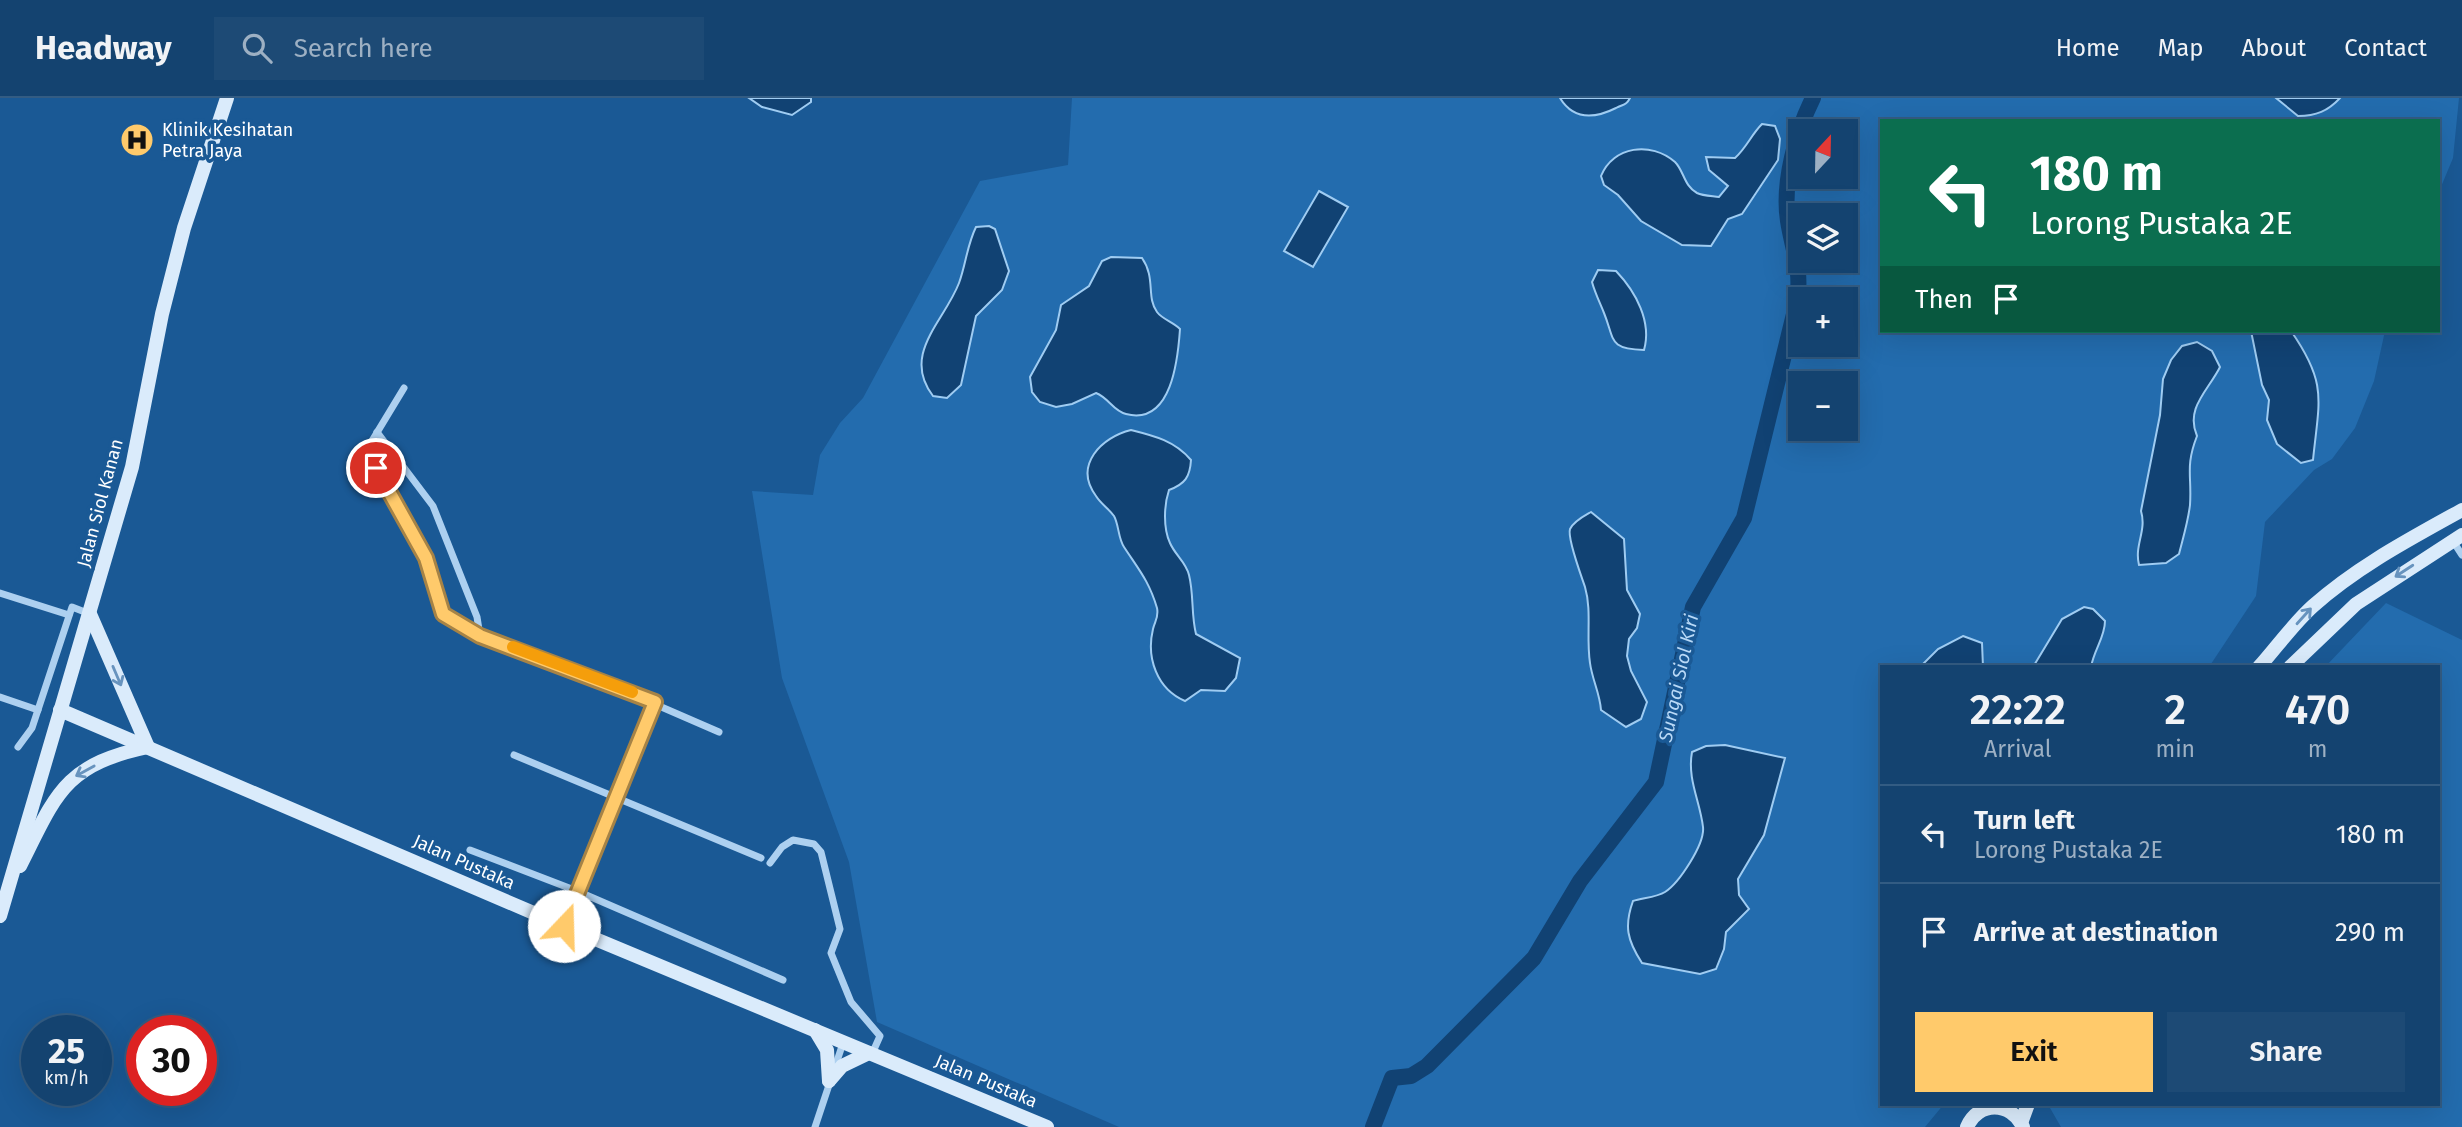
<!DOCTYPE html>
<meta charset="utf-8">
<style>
body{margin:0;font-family:"Fira Sans",sans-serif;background:#1d4a75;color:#f1f3f6;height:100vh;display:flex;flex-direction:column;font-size:26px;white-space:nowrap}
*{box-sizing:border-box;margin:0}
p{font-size:23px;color:#9db0c3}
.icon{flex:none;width:38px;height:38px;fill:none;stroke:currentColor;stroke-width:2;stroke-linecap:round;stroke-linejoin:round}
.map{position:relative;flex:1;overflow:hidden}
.side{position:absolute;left:1880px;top:567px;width:560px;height:441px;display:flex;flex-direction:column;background:#144370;border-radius:0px;box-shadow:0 7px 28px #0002,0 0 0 2px #335c83}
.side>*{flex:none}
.banner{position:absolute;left:1880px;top:21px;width:560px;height:214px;border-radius:0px;box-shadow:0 7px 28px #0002,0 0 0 2px #335c83;background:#0b6e4f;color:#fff;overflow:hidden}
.needle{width:46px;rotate:22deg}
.fabs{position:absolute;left:1788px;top:21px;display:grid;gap:14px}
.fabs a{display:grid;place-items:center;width:70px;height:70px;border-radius:0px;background:#144370;box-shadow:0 7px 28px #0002,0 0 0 2px #335c83;font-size:35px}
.speed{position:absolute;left:21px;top:917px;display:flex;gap:14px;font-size:35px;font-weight:700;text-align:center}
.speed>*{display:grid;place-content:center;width:91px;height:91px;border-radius:50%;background:#144370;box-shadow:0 7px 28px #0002,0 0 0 2px #335c83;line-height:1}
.speed small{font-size:18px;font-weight:400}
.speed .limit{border:10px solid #d22;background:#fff;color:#111}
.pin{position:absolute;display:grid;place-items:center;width:60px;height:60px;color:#fff;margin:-30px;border:4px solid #fff;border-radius:50%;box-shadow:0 2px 7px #0007}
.me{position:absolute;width:77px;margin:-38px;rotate:21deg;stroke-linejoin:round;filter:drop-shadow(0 0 5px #0008)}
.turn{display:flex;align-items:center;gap:24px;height:147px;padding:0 35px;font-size:32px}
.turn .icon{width:91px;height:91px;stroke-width:2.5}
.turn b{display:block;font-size:49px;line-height:60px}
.then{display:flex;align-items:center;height:66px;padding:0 35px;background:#0003;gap:14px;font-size:26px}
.eta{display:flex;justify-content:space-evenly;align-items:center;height:119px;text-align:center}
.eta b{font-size:42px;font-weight:600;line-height:49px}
.primary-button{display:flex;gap:14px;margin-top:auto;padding:14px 35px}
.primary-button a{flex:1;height:80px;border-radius:0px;background:#ffca6b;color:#111;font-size:28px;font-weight:600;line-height:80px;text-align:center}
.primary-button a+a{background:#1d4a75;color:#f1f3f6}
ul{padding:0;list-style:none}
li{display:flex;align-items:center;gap:21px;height:98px;padding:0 35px;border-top:2px solid #335c83}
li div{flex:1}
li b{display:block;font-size:26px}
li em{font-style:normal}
header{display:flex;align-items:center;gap:42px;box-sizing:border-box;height:98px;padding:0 35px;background:#144370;border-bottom:2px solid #335c83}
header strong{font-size:33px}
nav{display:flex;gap:38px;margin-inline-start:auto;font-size:24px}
.search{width:490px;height:63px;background:#1d4a75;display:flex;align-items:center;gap:18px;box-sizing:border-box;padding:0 24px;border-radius:0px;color:#9db0c3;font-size:26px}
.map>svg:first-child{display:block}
</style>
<header>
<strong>Headway</strong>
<div class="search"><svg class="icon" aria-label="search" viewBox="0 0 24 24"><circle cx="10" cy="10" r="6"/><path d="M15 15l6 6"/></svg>Search here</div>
<nav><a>Home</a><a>Map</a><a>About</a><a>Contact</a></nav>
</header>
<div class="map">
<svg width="2462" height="1029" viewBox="0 0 2462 1029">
<rect width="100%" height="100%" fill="#1a5995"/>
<g fill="#236cae" fill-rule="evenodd">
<path d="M1072,0H2459L2453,60L2438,96V23H1881V233H2385L2374,283L2355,330L2332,361L2314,372L2265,424L2256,498L2209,569H1881V1006H1944L1925,1029H1119L877,924L849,764L782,580L752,393L813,397L820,357L840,325L863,300L980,83L1068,67ZM1801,33H1846V79H1801ZM1801,117H1846V163H1801ZM1801,201H1846V247H1801ZM1801,285H1846V331H1801Z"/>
<polygon points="2386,505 2462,542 2462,1029 2061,1029 2050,1010 2053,1006 2438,1006 2438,569 2325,569"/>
</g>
<g fill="#114273" stroke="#9fccf2" stroke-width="2">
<polygon points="749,0 811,0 811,4 792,17 762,9"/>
<path d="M1560,0H1630C1626,8 1623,6 1616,10C1596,20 1574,23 1560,0Z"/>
<path d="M2276,0H2340C2328,13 2316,18 2298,18Z"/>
<path d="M1762,26L1775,28L1780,41L1778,62L1742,116L1728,121L1711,148L1682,147L1641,123L1618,97L1604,87L1601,78C1613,48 1651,43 1675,64C1684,73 1684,88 1697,95C1703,98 1713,98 1719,99L1728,88L1709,72L1706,59L1735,60C1747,49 1751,37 1762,26Z"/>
<polygon points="1319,93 1348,109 1313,169 1284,153"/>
<path d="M989,128L995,131L1009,173L1002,192L976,218L961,287L947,300L933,298C901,256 944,224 959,185C966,166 967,147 976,129Z"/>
<path d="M1111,159L1142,160C1156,180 1146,199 1157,214C1162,221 1173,224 1180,231C1178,260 1172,328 1126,316C1113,313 1109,300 1096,295L1072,306L1056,309L1040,304L1032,294L1030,279L1056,232L1061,207L1089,188L1102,163Z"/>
<path d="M1598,172L1616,173C1636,194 1652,224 1644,252C1608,251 1615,242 1604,215C1600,205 1595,195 1592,184Z"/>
<path d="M2251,233H2291C2328,286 2319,302 2313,362L2301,365L2277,346L2267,322L2269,302L2262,287Z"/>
<path d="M2197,244L2212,253L2220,269C2208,293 2185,310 2197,338C2185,369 2192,377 2190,407C2188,424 2183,440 2179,456L2166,465L2139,467C2134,447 2147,433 2141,413L2160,317L2163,281L2171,262L2182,248Z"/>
<path d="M1131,332C1155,338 1175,343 1191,362C1190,379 1185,386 1169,392C1164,407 1163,430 1170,445C1175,457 1186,464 1189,477C1194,497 1191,516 1196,536L1240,560L1236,580L1225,593L1201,592L1185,603C1157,591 1146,560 1153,531C1155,523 1159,519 1157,510C1149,483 1139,472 1124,449C1118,440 1119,427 1114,418C1109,411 1101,406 1096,398C1073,367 1102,339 1131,332Z"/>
<path d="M1591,414L1624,441L1627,492L1640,516L1637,530L1629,541L1627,558L1631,573L1647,604L1641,621L1626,629L1601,612C1600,596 1592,581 1590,565C1586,539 1592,513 1585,489C1581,477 1567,440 1570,431C1574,423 1584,418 1591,414Z"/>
<path d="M2084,509L2093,511L2105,523C2105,539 2094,552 2091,569H2033L2062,521Z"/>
<polygon points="1963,538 1982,545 1983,569 1920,569 1938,551"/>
<path d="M1725,647L1785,660L1764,737L1738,781L1739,797L1749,811L1726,834L1724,851L1716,871L1700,876L1642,865C1627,842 1624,828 1633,803C1643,800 1657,799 1665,794C1679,785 1705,746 1703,729C1700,703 1687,681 1692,654L1706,648Z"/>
</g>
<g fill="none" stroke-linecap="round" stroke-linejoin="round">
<path stroke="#114273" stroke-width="16" d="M1373,1029L1392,980L1411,978L1427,968L1534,860L1580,783L1656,684L1693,509L1744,420L1797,204C1802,171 1793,154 1788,123C1782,85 1796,34 1813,0"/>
<g stroke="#add0f0" stroke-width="7">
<polyline points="404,290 364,356 376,370 427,460 443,516 480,538 560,565 719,634"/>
<polyline points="377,334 433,408 477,519 480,538"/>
<polyline points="2453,443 2462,457"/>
<polyline points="0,495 69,517"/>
<polyline points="0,599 38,612"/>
<polyline points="18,649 32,630 72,509 90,516"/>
<polyline points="514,657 761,760"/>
<polyline points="470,752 577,793 783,882"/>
<polyline points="770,765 782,749 793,742 814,746 821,754 840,831 831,855 851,904 880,938 872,956"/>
<polyline points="564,828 655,604"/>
<polyline points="815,1029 843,945"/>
</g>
<g stroke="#daebfb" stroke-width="14">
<path d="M2259,569C2277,549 2293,526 2313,508C2358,468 2410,441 2462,412"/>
<polyline points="2290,569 2356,506 2462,437"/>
<polyline points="60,612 564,828 1047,1029"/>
<path d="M20,768C56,697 63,667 148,649L90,516"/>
<polyline points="0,818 132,369 162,216 184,130 227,0"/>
<polyline points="815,932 827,952 829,983"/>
<polyline points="829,983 842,968 869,955"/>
<polyline points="2021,1025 2028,1006"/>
<path d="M1967,1029C1978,1003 2011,1003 2023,1029"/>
</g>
</g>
<defs><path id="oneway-shaft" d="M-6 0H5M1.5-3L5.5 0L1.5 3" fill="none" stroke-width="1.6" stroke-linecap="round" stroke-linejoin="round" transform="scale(1.75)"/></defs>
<g stroke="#6793be">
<use href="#oneway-shaft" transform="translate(2404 473) rotate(147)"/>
<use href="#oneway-shaft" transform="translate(2304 518) rotate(-48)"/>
<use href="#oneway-shaft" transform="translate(117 578) rotate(67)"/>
<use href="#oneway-shaft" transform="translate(85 673) rotate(151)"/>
</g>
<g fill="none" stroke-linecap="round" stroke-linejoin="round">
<defs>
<polyline id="route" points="376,370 426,460 443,516 480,538 655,604 564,828"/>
</defs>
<use href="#route" stroke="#a68346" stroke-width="18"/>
<use href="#route" stroke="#ffca6b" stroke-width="12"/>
<polyline stroke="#f59e0b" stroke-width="12" points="513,549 632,594"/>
</g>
<defs>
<symbol id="hospital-disc" viewBox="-11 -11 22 22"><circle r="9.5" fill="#ffca6b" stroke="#1a5995"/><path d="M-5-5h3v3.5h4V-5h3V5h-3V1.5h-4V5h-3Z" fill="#111"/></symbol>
</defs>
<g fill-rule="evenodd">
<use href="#hospital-disc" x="118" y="23" width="38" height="38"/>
</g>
<g text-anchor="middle" stroke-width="7" stroke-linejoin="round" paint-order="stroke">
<g font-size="18" fill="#fff" stroke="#1a5995" text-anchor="start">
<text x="162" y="38">Klinik Kesihatan<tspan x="162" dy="21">Petra Jaya</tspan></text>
</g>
<g font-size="18" fill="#fff" stroke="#1a5995">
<text transform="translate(100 405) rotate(-75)" y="6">Jalan Siol Kanan</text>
<text transform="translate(464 764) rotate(24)" y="6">Jalan Pustaka</text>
<text transform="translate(986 983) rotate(23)" y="6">Jalan Pustaka</text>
</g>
<g font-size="19" font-style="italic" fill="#b9d9f7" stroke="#1a5995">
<text transform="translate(1678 580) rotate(-78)" y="7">Sungai Siol Kiri</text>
</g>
</g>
</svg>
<div class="fabs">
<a><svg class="needle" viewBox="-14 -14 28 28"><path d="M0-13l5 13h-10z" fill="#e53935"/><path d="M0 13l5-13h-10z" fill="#9db0c3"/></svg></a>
<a><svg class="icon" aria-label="layers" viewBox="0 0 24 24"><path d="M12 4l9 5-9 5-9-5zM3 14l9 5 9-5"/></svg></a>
<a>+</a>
<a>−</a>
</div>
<div class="speed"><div>25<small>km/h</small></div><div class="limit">30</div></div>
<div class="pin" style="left:376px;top:370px;background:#d93025"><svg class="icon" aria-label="arrive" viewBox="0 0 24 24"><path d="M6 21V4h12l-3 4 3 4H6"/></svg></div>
<svg class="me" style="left:564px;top:828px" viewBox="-20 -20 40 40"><circle r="19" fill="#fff"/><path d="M0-13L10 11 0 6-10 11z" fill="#ffca6b"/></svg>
<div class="banner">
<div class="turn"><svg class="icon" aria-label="left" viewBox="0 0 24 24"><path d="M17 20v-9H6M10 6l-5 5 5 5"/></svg><div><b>180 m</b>Lorong Pustaka 2E</div></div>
<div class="then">Then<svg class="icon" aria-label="arrive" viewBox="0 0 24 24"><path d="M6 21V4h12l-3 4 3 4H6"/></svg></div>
</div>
<section class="side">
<div class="eta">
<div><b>22:22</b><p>Arrival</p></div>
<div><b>2</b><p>min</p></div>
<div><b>470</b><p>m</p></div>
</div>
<ul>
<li><svg class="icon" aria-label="left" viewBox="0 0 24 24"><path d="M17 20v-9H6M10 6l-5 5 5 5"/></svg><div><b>Turn left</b><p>Lorong Pustaka 2E</p></div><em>180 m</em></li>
<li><svg class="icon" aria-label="arrive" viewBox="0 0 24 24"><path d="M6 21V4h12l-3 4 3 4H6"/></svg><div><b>Arrive at destination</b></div><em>290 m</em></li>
</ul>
<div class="primary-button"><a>Exit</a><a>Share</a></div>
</section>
</div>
